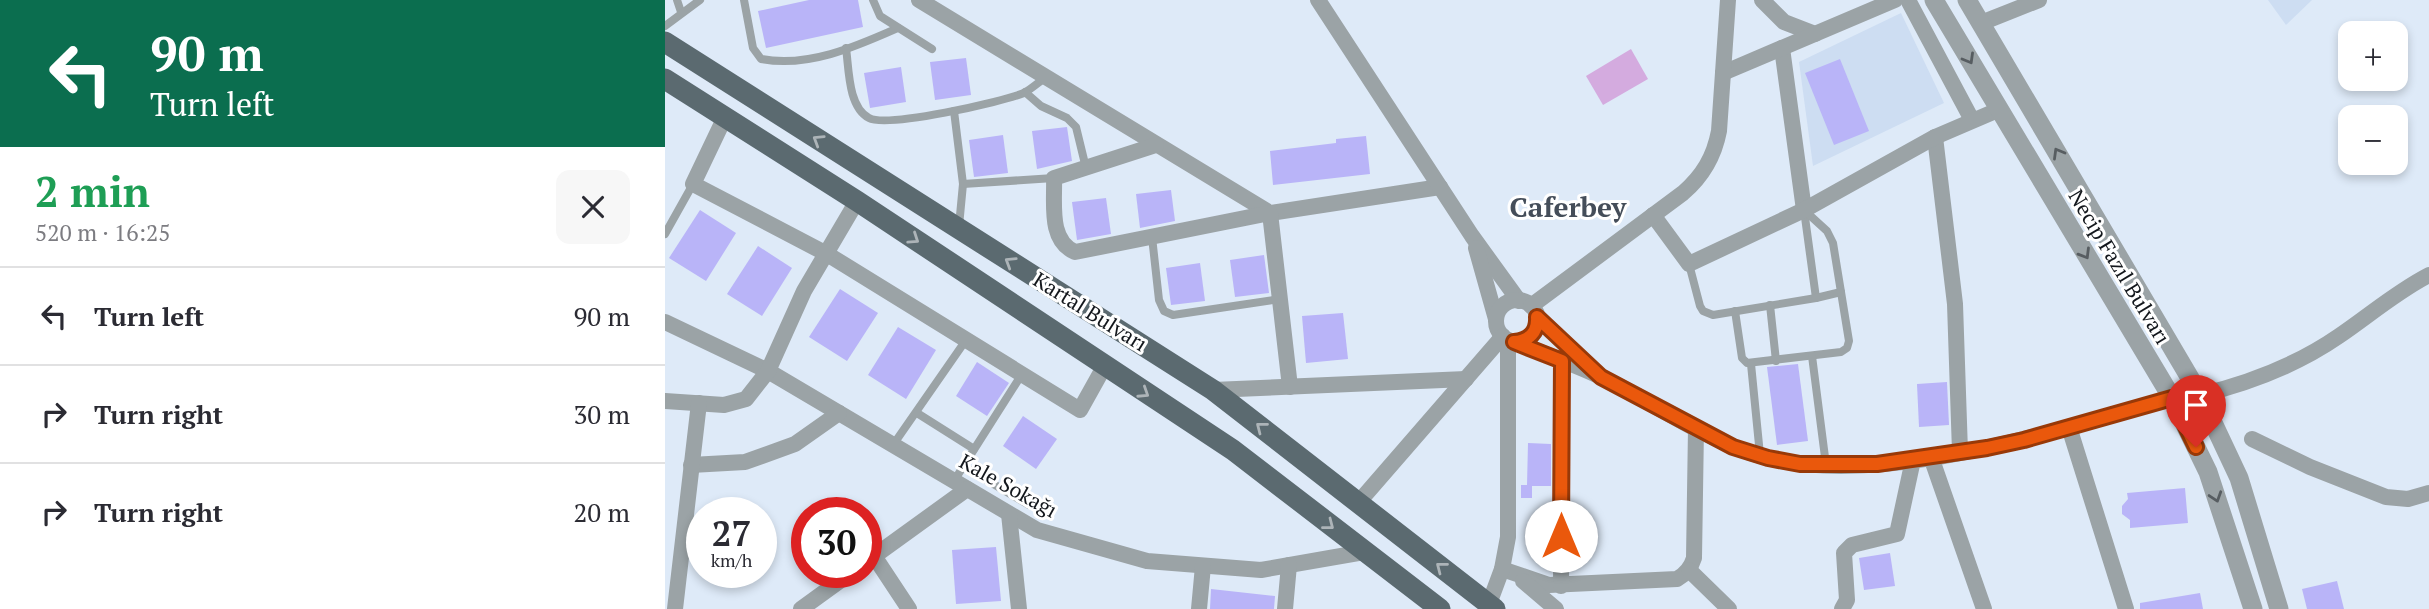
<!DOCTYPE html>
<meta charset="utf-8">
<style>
body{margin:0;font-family:"PT Serif",serif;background:#f7f7f7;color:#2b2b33;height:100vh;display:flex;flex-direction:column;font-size:26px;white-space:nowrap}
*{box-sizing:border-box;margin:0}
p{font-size:23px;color:#7c7c81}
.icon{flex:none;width:38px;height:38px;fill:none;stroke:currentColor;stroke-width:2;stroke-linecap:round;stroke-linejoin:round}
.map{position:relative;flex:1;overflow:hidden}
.sheet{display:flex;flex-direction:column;background:#fff;width:665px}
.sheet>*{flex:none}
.guide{background:#0b6e4f;color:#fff;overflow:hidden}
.fabs{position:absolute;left:1673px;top:21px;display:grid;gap:14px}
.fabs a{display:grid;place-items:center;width:70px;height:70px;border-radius:14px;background:#fff;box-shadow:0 4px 10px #0003;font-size:35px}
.speed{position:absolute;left:21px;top:497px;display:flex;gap:14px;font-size:35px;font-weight:700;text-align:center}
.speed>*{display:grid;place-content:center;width:91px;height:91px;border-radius:50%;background:#fff;box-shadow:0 4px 10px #0003;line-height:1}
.speed small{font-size:18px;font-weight:400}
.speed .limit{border:10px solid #d22;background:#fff;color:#111}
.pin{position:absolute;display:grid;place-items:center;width:60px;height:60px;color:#fff;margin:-72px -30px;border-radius:50% 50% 50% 0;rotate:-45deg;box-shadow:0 0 7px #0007}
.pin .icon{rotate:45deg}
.me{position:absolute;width:77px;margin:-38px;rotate:0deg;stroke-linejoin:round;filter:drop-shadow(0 0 5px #0008)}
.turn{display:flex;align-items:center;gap:24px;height:147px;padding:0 35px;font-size:32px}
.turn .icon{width:91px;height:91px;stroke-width:2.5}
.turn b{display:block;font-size:49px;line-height:60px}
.round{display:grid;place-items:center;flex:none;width:74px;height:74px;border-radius:14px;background:#f7f7f7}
.head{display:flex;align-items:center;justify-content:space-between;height:119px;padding:0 35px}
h1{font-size:42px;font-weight:700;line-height:52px;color:#1e9e55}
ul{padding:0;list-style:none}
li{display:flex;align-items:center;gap:21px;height:98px;padding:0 35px;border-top:2px solid #e1e1e2}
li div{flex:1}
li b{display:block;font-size:26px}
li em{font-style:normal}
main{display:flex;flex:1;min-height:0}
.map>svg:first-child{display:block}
</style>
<main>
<section class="sheet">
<div class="guide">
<div class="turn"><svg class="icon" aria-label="left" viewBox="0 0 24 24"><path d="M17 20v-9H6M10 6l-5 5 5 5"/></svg><div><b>90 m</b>Turn left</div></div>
</div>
<div class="head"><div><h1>2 min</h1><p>520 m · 16:25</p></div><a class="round"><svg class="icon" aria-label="close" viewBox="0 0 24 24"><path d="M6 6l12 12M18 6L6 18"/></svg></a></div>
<ul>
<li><svg class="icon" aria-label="left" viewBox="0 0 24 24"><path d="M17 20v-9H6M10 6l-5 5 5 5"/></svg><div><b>Turn left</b></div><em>90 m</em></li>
<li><svg class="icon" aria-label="right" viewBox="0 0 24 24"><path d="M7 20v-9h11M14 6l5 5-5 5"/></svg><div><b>Turn right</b></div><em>30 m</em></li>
<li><svg class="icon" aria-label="right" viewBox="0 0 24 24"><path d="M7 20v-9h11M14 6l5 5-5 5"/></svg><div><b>Turn right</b></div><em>20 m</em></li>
</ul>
</section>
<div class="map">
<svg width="1764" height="609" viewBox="0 0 1764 609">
<rect width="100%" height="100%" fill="#deeaf8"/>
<g fill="#cdddf2">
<polygon points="1603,0 1647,0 1621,25"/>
<polygon points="1236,13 1279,103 1148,166 1134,62"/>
</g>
<polygon fill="#d4abdf" points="966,49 983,79 938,105 921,76"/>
<g fill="#b9b4f8">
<polygon points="144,0 193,0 198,27 101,48 93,11"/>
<polygon points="301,58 306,95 270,100 265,62"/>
<polygon points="1175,59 1204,131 1169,145 1140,73"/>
<polygon points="236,67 241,102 205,108 199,73"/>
<polygon points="402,127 407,161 372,169 367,131"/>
<polygon points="338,135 343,173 309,177 304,140"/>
<polygon points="701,136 705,174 608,185 605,151 671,143 671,139"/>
<polygon points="506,190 510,221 475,228 471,194"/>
<polygon points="441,198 446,234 412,240 407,202"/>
<polygon points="35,210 71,233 41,281 4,258"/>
<polygon points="93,246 127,268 97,316 62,294"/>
<polygon points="599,255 604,293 570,297 565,260"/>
<polygon points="535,263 540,301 506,305 501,268"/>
<polygon points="175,289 213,313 182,361 144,337"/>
<polygon points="678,313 683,359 641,363 637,316"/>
<polygon points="233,327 271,350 241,399 203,375"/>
<polygon points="312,362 344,383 322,416 291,396"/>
<polygon points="1133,364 1143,441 1112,445 1102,367"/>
<polygon points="1282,382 1284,425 1254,427 1252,384"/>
<polygon points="358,416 392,439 371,469 338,446"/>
<polygon points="863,443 886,444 886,486 867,486 867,498 856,498 856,485 862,485"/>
<polygon points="1520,488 1523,523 1465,528 1465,520 1457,514 1457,506 1463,499 1462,493"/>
<polygon points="331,547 336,601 291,604 287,550"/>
<polygon points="1225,553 1230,586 1199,590 1194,558"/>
<polygon points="1672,581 1679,609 1642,609 1637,589"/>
<polygon points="546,589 610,596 609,609 545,609"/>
<polygon points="1535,593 1538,609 1475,609 1475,603"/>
</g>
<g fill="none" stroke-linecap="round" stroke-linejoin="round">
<g stroke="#9ba3a6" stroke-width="8">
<polyline points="12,0 16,12"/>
<path d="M79,0L88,48L96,59C143,68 190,47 233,28"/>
<polyline points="208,0 215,16 267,49"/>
<polyline points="0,26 35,0"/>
<path d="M181,48C184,69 183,107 204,118C222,128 337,102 359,93C366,89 374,82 381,77"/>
<polyline points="360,92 376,106 402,118 411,127 421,168"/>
<polyline points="289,111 298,184 294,226"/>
<polyline points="298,184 389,178"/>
<polyline points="1139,210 1151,298"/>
<polyline points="0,234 28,184"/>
<polyline points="487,237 494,300 499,311 508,315 615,299"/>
<polyline points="1024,264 1035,306 1038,311 1048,315 1151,298 1176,292"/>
<polyline points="1105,305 1111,361"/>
<polyline points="1070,311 1077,358 1082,363 1176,352 1182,348 1184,341 1168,243 1162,231 1139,210"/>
<polyline points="1147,356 1161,465"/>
<polyline points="1086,364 1095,455"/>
<polyline points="252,413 309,449"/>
<polyline points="228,445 301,340"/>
<polyline points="298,466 364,505"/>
<polyline points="289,481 357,374"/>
</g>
<g stroke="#9ba3a6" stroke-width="16">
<polyline points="254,0 605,213 775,187"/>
<polyline points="653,0 807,236 854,301"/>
<polyline points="1097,0 1119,22 1150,34"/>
<polyline points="1243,0 1307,120"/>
<polyline points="1316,23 1374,0"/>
<polyline points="1117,48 1139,210"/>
<polyline points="1058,73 1230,0"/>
<polyline points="59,119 28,184 162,254 415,410 439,367"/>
<polyline points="1270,137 1290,304 1295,452"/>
<path d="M491,145L389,178C390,203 383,240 410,252L605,213L625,387"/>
<polyline points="988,215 1024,264 1139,210 1270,137 1333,110"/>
<polyline points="811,248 831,319"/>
<circle cx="852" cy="321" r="21"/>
<path d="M866,306L1018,193C1038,176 1049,157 1054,131L1063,0"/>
<polyline points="872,317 929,371"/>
<polyline points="0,322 103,371 372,530 482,561 596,570 699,552"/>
<path d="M849,342C879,354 910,364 938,378C987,402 1033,435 1085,453C1203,493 1390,431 1507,398"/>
<polyline points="548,390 801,379"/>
<path d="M1535,395C1585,383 1632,365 1674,336C1705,315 1731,292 1764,275"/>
<polyline points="0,401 59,405 81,399 103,371 139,291 192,201"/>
<polyline points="1404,427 1461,609"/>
<polyline points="1587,439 1645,467 1721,497 1743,499 1764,493"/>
<polyline points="1266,457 1319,609"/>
<polyline points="26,465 80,462 130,444 174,413"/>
<polyline points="693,503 838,336"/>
<polyline points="344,514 354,609"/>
<polyline points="209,556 244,609"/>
<polyline points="201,562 302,489"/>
<path d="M837,569L884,585L1012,579C1021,574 1026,568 1029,558L1031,428"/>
<polyline points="1024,570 1064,609"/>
<polyline points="858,581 891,609"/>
<polyline points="896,586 897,361"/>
<polyline points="824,604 837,569 843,537 843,340"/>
<polyline points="10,609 34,403"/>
<polyline points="136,609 187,572"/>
<polyline points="534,609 538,566"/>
<polyline points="620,609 624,565"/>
<polyline points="1177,609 1182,600 1179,553 1187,545 1232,534 1248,460"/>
</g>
<g stroke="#9ba3a6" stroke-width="19">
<polyline points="1269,0 1507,398 1543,472 1588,609"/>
<polyline points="1302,0 1535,395 1574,478 1614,609"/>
</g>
<g stroke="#5b6a70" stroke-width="21">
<polyline points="0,42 548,390 830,609"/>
<polyline points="0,79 192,201 568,450 775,609"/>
</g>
</g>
<defs><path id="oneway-chevron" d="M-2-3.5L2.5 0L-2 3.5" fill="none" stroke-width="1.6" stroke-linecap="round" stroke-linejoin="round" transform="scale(1.75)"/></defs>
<g stroke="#575d61">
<use href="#oneway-chevron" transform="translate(1304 59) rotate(60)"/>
<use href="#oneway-chevron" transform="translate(1393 153) rotate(-120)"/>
<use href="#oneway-chevron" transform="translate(1420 254) rotate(59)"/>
<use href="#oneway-chevron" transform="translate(1551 497) rotate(72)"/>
</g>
<g stroke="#adb4b8">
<use href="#oneway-chevron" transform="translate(153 140) rotate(-148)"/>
<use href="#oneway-chevron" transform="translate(249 239) rotate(34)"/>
<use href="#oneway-chevron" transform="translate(345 262) rotate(-148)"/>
<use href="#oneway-chevron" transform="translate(479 393) rotate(33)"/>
<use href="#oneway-chevron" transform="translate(596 427) rotate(-142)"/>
<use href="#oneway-chevron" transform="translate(664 525) rotate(38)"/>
<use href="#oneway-chevron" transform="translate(776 567) rotate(-142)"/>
</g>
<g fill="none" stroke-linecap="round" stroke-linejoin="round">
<defs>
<path id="route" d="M896,536L897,361L849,342C864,341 873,332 872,317L936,377L1068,447L1103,458L1135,464H1212L1322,448L1359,440L1507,398L1531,447"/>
</defs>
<use href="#route" stroke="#983908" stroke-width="18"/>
<use href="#route" stroke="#ea580c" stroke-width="12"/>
</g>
<g text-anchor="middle" stroke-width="6" stroke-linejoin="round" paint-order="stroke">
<g font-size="21" fill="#13171c" stroke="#fff">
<text transform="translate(1454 267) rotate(59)" y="7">Necip Fazıl Bulvarı</text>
<text transform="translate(425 312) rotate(32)" y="7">Kartal Bulvarı</text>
<text transform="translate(343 486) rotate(29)" y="7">Kale Sokağı</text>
</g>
<g font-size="28" font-weight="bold" fill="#444d59" stroke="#fff">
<text x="903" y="217">Caferbey</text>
</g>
</g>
</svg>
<div class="fabs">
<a>+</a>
<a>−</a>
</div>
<div class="speed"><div>27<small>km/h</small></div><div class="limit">30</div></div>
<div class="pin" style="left:1531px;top:447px;background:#d93025"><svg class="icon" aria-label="arrive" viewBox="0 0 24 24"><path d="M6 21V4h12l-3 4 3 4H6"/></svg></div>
<svg class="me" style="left:896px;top:536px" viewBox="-20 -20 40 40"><circle r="19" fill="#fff"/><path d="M0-13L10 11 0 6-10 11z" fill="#ea580c"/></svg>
</div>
</main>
